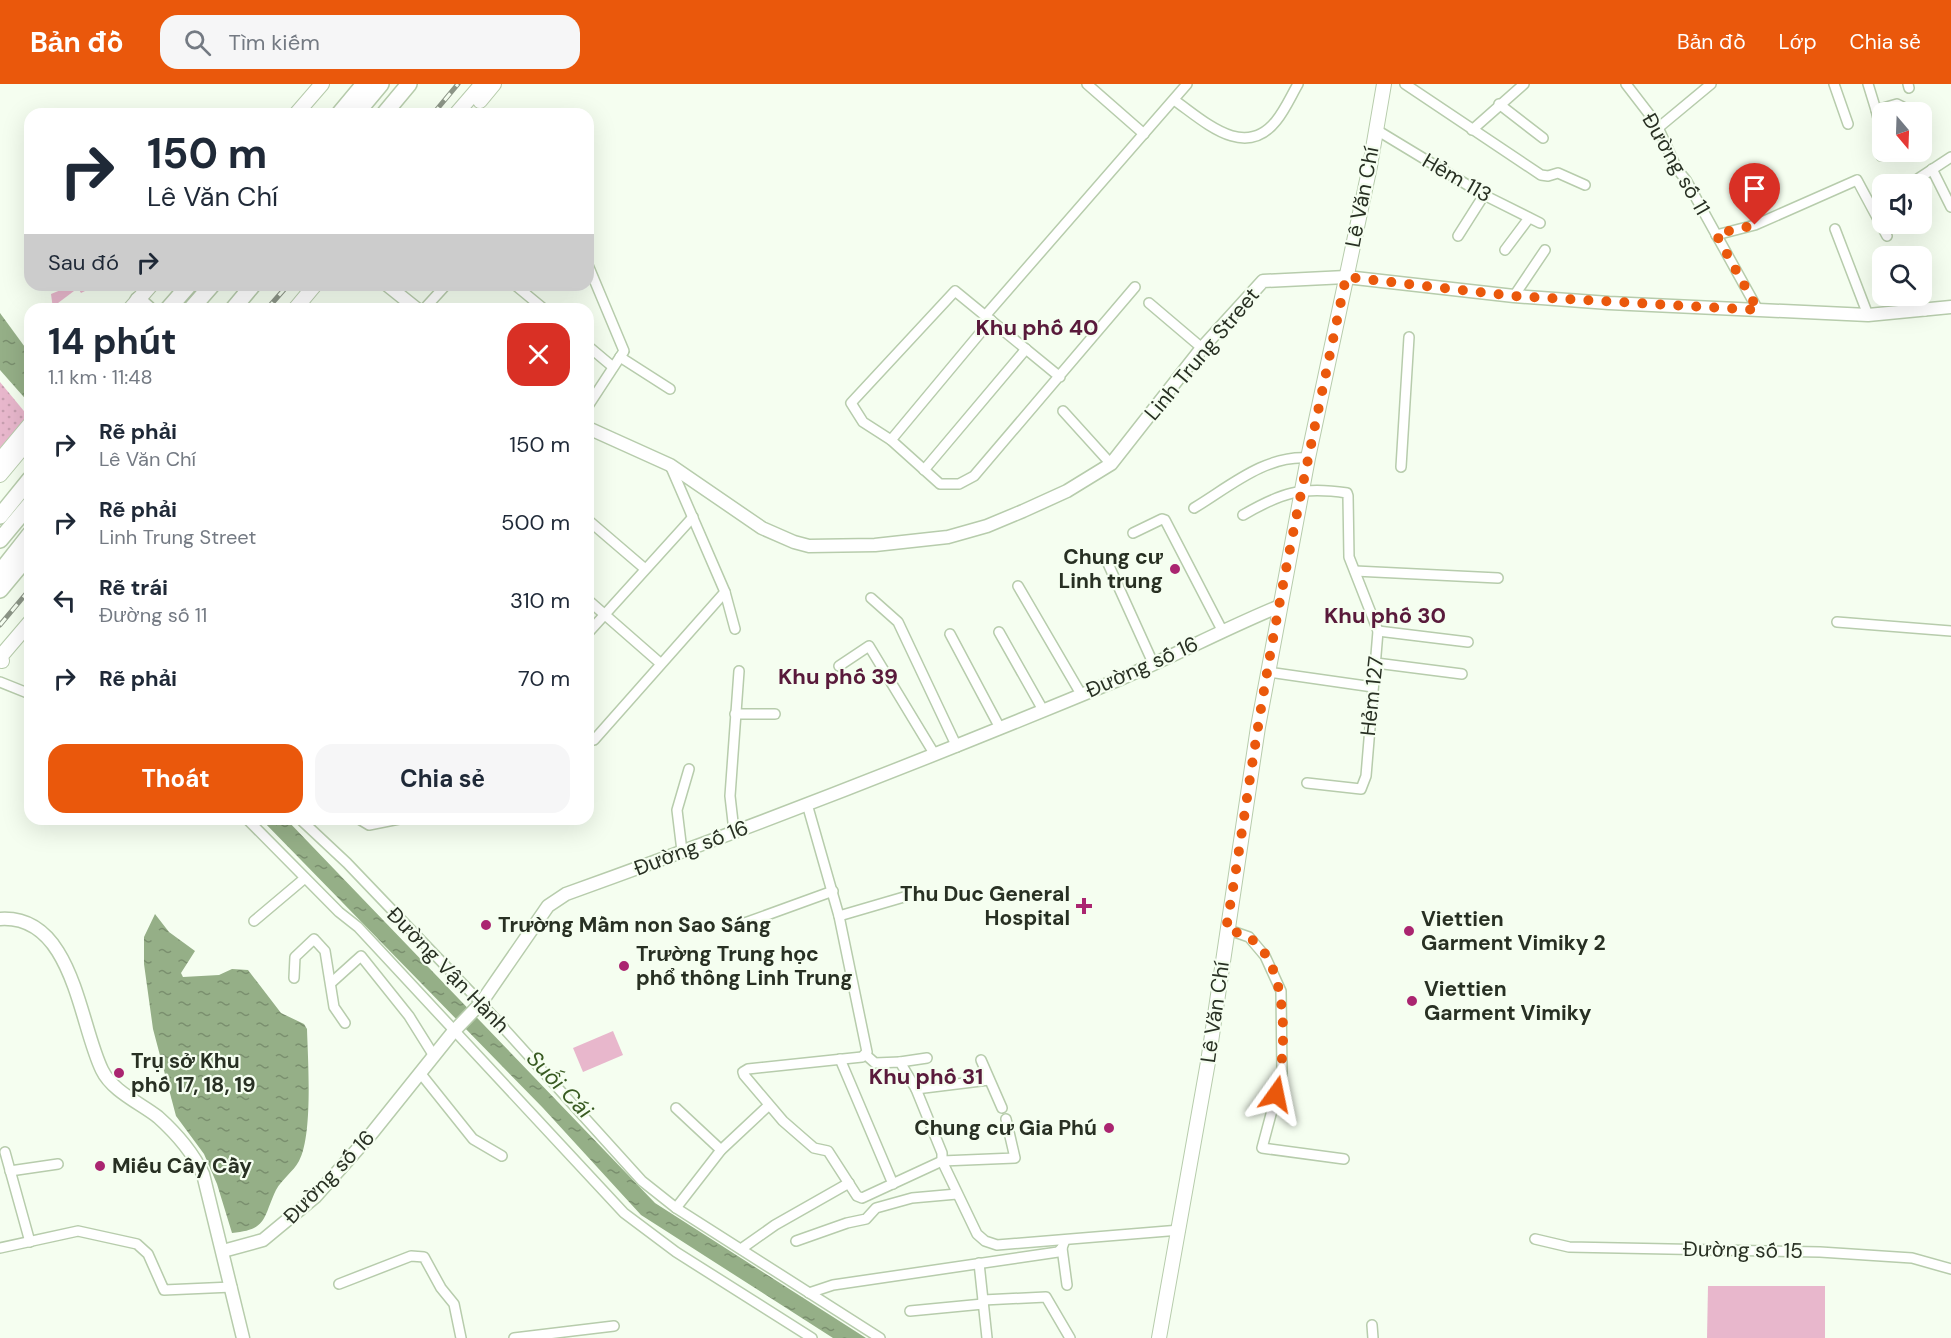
<!DOCTYPE html>
<html lang="vi">
<meta charset="utf-8">
<style>
body{margin:0;font-family:"DM Sans",sans-serif;background:#f6f6f7;color:#1f2937;height:100vh;display:flex;flex-direction:column;font-size:22px;white-space:nowrap}
*{box-sizing:border-box;margin:0}
p{font-size:20px;color:#747a83}
.icon{flex:none;width:33px;height:33px;fill:none;stroke:currentColor;stroke-width:2;stroke-linecap:round;stroke-linejoin:round}
.map{position:relative;flex:1;overflow:hidden}
.details{position:absolute;left:24px;top:219px;width:570px;height:522px;display:flex;flex-direction:column;background:#fff;border-radius:18px;box-shadow:0 6px 24px #0002}
.details>*{flex:none}
.banner{position:absolute;left:24px;top:24px;width:570px;height:183px;border-radius:18px;box-shadow:0 6px 24px #0002;background:#fff;color:#1f2937;overflow:hidden}
.needle{width:39px;rotate:161deg}
.fabs{position:absolute;left:1872px;top:18px;display:grid;gap:12px}
.fabs a{display:grid;place-items:center;width:60px;height:60px;border-radius:12px;background:#fff;box-shadow:0 6px 24px #0002;font-size:30px}
.pin{position:absolute;display:grid;place-items:center;width:51px;height:51px;color:#fff;margin:-62px -26px;border-radius:50% 50% 50% 0;rotate:-45deg;box-shadow:0 0 6px #0007}
.pin .icon{rotate:45deg}
.me{position:absolute;width:66px;margin:-33px;rotate:12deg;stroke-linejoin:round;filter:drop-shadow(0 0 4px #0008)}
.turn{display:flex;align-items:center;gap:21px;height:126px;padding:0 24px;font-size:27px}
.turn .icon{width:78px;height:78px;stroke-width:2.5}
.turn b{display:block;font-size:42px;line-height:51px}
.then{display:flex;align-items:center;height:57px;padding:0 24px;background:#0003;gap:12px;font-size:22px}
.round{display:grid;place-items:center;flex:none;width:63px;height:63px;border-radius:18px;background:#f6f6f7}
.headline{display:flex;align-items:center;justify-content:space-between;height:102px;padding:0 24px}
h1{font-size:36px;font-weight:700;line-height:45px}
.button{display:flex;gap:12px;margin-top:auto;padding:12px 24px}
.button a{flex:1;height:69px;border-radius:18px;background:#ea580c;color:#fff;font-size:24px;font-weight:700;line-height:69px;text-align:center}
.button a+a{background:#f6f6f7;color:#1f2937}
ul{padding:0;list-style:none}
li{display:flex;align-items:center;gap:18px;height:78px;padding:0 24px}
li div{flex:1}
li b{display:block;font-size:22px}
li em{font-style:normal}
header{display:flex;align-items:center;gap:36px;box-sizing:border-box;height:84px;padding:0 30px;background:#ea580c;color:#fff}
header strong{font-size:28px}
nav{display:flex;gap:33px;margin-inline-start:auto;font-size:21px}
.search{width:420px;height:54px;background:#f6f6f7;display:flex;align-items:center;gap:15px;box-sizing:border-box;padding:0 21px;border-radius:18px;color:#747a83;font-size:22px}
.map>svg:first-child{display:block}
</style>
<header>
<strong>Bản đồ</strong>
<div class="search"><svg class="icon" aria-label="search" viewBox="0 0 24 24"><circle cx="10" cy="10" r="6"/><path d="M15 15l6 6"/></svg>Tìm kiếm</div>
<nav><a>Bản đồ</a><a>Lớp</a><a>Chia sẻ</a></nav>
</header>
<div class="map">
<svg width="1951" height="1254" viewBox="0 0 1951 1254">
<defs>
<pattern id="park-dots" width="8" height="8" patternUnits="userSpaceOnUse" patternTransform="scale(1.5)"><rect width="8" height="8" fill="#e8b7cc"/><path d="M2 2h.1M6 6h.1" fill="none" stroke="#c79eaf" stroke-width="1.8" stroke-linecap="round"/></pattern>
<pattern id="water-ripples" width="26" height="14" patternUnits="userSpaceOnUse" patternTransform="scale(1.5)"><rect width="26" height="14" fill="#95af87"/><path d="M2 4q2-2 4 0t4 0M15 11q2-2 4 0t4 0" fill="none" stroke="#7a8f6e"/></pattern>
</defs>
<rect width="100%" height="100%" fill="#f5fef0"/>
<g fill="#e8b7cc">
<polygon points="73,201 85,201 85,207 81,209 78,204 58,219 60,225 53,225 51,210"/>
<polygon points="613,947 623,971 583,988 573,964"/>
<polygon points="1708,1202 1825,1202 1825,1254 1707,1254"/>
</g>
<polygon fill="url(#park-dots)" points="0,298 28,332 0,364"/>
<g fill="url(#water-ripples)">
<polygon points="0,229 30,270 30,320 0,286"/>
<polygon points="261,735 286,735 655,1119 866,1254 833,1254 641,1131 543,1024"/>
<path d="M155,830L169,848L195,867L181,889L183,893L219,891L232,885L248,886L281,929L304,940L307,945C308,977 313,1051 299,1077C293,1088 282,1095 276,1106C263,1133 268,1146 232,1149L217,1100L204,1070L176,1032L153,945L144,880V853Z"/>
</g>
<g fill="none" stroke-linecap="round" stroke-linejoin="round">
<defs>
<g id="minor">
<polyline points="1087,0 1144,50"/>
<polyline points="1405,0 1541,91 1548,92 1558,89 1585,101"/>
<polyline points="1626,0 1656,39 1677,85 1686,96 1758,226"/>
<polyline points="1834,0 1848,40"/>
<polyline points="1868,0 1876,26 1897,20 1903,23"/>
<polyline points="1908,0 1909,4"/>
<path d="M1174,16C1203,36 1244,77 1276,37C1285,26 1291,12 1298,0"/>
<polyline points="1499,20 1543,54"/>
<polyline points="1876,26 1882,50"/>
<polyline points="1658,44 1711,0"/>
<polyline points="1375,45 1484,111 1540,139"/>
<polyline points="1472,46 1524,0"/>
<polyline points="1881,72 1884,68"/>
<polyline points="1932,85 1951,123"/>
<polyline points="1913,98 1951,73"/>
<polyline points="1835,145 1868,231"/>
<polyline points="1716,151 1755,141 1857,96 1887,152"/>
<polyline points="1458,152 1484,111"/>
<polyline points="1505,166 1529,134"/>
<polyline points="1900,168 1902,172"/>
<polyline points="588,181 624,267 588,322"/>
<polyline points="515,201 544,225"/>
<polyline points="1514,212 1545,166"/>
<polyline points="1919,212 1925,227"/>
<polyline points="1149,219 1202,264"/>
<polyline points="424,225 446,201"/>
<polyline points="985,232 1187,0"/>
<polyline points="588,262 613,283"/>
<polyline points="620,273 670,305"/>
<polyline points="1060,293 955,207 851,319 863,338 891,356 940,400 959,400 974,392 1135,203"/>
<polyline points="1063,327 1111,380"/>
<polyline points="891,356 991,236"/>
<polyline points="670,381 725,508 735,545"/>
<polyline points="1401,383 1409,253"/>
<polyline points="924,386 1026,265"/>
<path d="M1194,424C1229,403 1265,371 1308,374"/>
<path d="M1243,431C1281,409 1301,402 1347,409L1348,412L1349,473L1378,547L1366,692L1361,705L1307,699"/>
<polyline points="588,436 644,484"/>
<polyline points="1133,449 1162,435 1165,436 1222,546"/>
<polyline points="1105,473 1153,579"/>
<polyline points="1355,487 1498,494"/>
<polyline points="1018,502 1081,610"/>
<polyline points="871,514 898,538 957,663"/>
<polyline points="588,516 660,579"/>
<polyline points="1837,538 1951,547"/>
<polyline points="1378,547 1468,558"/>
<polyline points="999,548 1043,626"/>
<polyline points="588,549 693,433"/>
<polyline points="950,550 1000,644"/>
<polyline points="1376,579 1462,590"/>
<polyline points="839,582 869,562 935,671"/>
<polyline points="1268,588 1373,603"/>
<polyline points="0,598 30,610"/>
<polyline points="735,630 775,630"/>
<polyline points="594,656 725,508"/>
<polyline points="807,720 839,832 867,968 862,973 748,985 743,988 744,991 783,1037 814,1064 828,1067 857,1112 862,1114 942,1077 1015,1074 1006,1035"/>
<polyline points="247,735 339,828 358,843 624,1129 676,1168 812,1254"/>
<polyline points="300,735 347,779 481,919 642,1097 676,1124 880,1254"/>
<polyline points="359,735 369,741 399,735"/>
<polyline points="734,747 730,712 739,587"/>
<polyline points="682,767 677,726 689,685"/>
<polyline points="839,832 904,813"/>
<polyline points="254,837 305,794"/>
<polyline points="742,840 833,807"/>
<polyline points="1226,845 1249,853 1265,872 1281,907 1282,989 1262,1064 1344,1075"/>
<polyline points="294,894 295,873 314,855 325,867 334,923 345,939"/>
<polyline points="331,899 361,872 409,932 434,972"/>
<polyline points="866,971 875,979 900,978 916,1005 942,1069 942,1077 977,1150 985,1157 997,1161 1180,1146"/>
<polyline points="840,975 893,1100"/>
<polyline points="981,976 1002,1024"/>
<polyline points="900,978 927,974"/>
<polyline points="421,990 473,1055 502,1072"/>
<polyline points="916,1005 989,996"/>
<polyline points="676,1024 721,1066"/>
<polyline points="5,1068 30,1158"/>
<polyline points="10,1087 58,1080"/>
<polyline points="676,1124 721,1066 768,1022"/>
<polyline points="1535,1155 1569,1163 1820,1168 1912,1174 1951,1185"/>
<polyline points="796,1157 847,1139 866,1135 876,1124 912,1114 957,1110"/>
<polyline points="0,1164 78,1147 137,1160 148,1170 164,1206 232,1203"/>
<polyline points="1062,1164 1067,1201"/>
<polyline points="741,1165 775,1141 849,1099"/>
<polyline points="979,1179 987,1254"/>
<polyline points="339,1200 411,1172 424,1173 441,1204 454,1220 461,1254"/>
<polyline points="809,1209 833,1201 1058,1168 1062,1164 1065,1156"/>
<polyline points="983,1216 1046,1213 1070,1254"/>
<polyline points="910,1227 983,1220"/>
<polyline points="1372,1241 1373,1254"/>
<polyline points="514,1254 614,1242"/>
</g>
<g id="tertiary">
<polyline points="387,201 417,225"/>
<polyline points="588,344 670,381 762,444 794,458 809,462 875,461 948,453 987,442 1023,427 1067,407 1111,380 1202,264 1263,197 1346,193 1514,212 1609,219 1868,231 1951,223"/>
<path d="M0,835C73,830 79,939 102,986C112,1007 140,1019 158,1033C177,1050 192,1067 203,1090L243,1254"/>
<path d="M223,1167L263,1156L315,1113L372,1049L453,948L481,919L548,822L566,810C753,743 937,671 1120,595C1174,572 1226,544 1280,522"/>
</g>
<g id="secondary">
<polyline points="480,17 494,0"/>
<polyline points="296,30 322,0"/>
<polyline points="456,30 482,0"/>
<polyline points="130,225 151,201"/>
<polyline points="295,225 315,201"/>
<polyline points="0,376 30,340"/>
<polyline points="0,391 30,355"/>
<polyline points="2,577 1,572 30,538"/>
<polyline points="1159,1254 1208,978 1258,643 1308,374 1370,82 1384,0"/>
</g>
<g id="trunk">
<polyline points="339,30 364,0"/>
<polyline points="356,30 381,0"/>
<polyline points="384,30 409,0"/>
<polyline points="138,216 148,225"/>
<polyline points="168,225 189,201"/>
<polyline points="191,225 212,201"/>
<polyline points="233,225 253,201"/>
<polyline points="0,432 30,395"/>
<polyline points="0,456 30,420"/>
<polyline points="0,488 30,450"/>
<polyline points="0,506 30,470"/>
</g>
</defs>
<use href="#minor" stroke="#b7ccac" stroke-width="12"/>
<use href="#tertiary" stroke="#b7ccac" stroke-width="15"/>
<use href="#secondary" stroke="#b7ccac" stroke-width="16"/>
<use href="#trunk" stroke="#b7ccac" stroke-width="18"/>
<use href="#minor" stroke="#fff" stroke-width="9"/>
<use href="#tertiary" stroke="#fff" stroke-width="12"/>
<use href="#secondary" stroke="#fff" stroke-width="14"/>
<use href="#trunk" stroke="#fff" stroke-width="15"/>
<defs>
<g id="rail">
<polyline points="433,30 458,0"/>
<polyline points="267,225 288,201"/>
<polyline points="0,541 30,505"/>
</g>
</defs>
<use href="#rail" stroke="#8c9587" stroke-width="5"/>
<use href="#rail" stroke="#f5fef0" stroke-width="3" stroke-dasharray="9" stroke-linecap="butt"/>
</g>
<g fill="none" stroke-linecap="round" stroke-linejoin="round">
<path stroke="#ea580c" stroke-width="10" stroke-dasharray="0 18" d="M1276,1010C1287,969 1290,878 1248,853C1242,849 1233,848 1226,845C1238,778 1247,711 1258,643C1282,492 1315,343 1346,193L1514,212L1758,226L1716,150L1755,141"/>
</g>
<g fill="#aa2570" stroke="#f5fef0" stroke-width="2">
<circle cx="1175" cy="485" r="6"/>
<path d="M1081 813h6v6h6v6h-6v6h-6v-6h-6v-6h6z"/>
<circle cx="486" cy="841" r="6"/>
<circle cx="1409" cy="847" r="6"/>
<circle cx="624" cy="882" r="6"/>
<circle cx="1412" cy="917" r="6"/>
<circle cx="119" cy="989" r="6"/>
<circle cx="1109" cy="1044" r="6"/>
<circle cx="100" cy="1082" r="6"/>
</g>
<g text-anchor="middle" stroke-width="4.5" stroke-linejoin="round" paint-order="stroke">
<g font-size="21" fill="#283023" stroke="#f5fef0">
<text transform="translate(1676 80) rotate(60)" y="7">Đường số 11</text>
<text transform="translate(1457 94) rotate(30)" y="7">Hẻm 113</text>
<text transform="translate(1362 113) rotate(-79)" y="7">Lê Văn Chí</text>
<text transform="translate(1202 270) rotate(-50)" y="7">Linh Trung Street</text>
<text transform="translate(1142 583) rotate(-24)" y="7">Đường số 16</text>
<text transform="translate(1372 612) rotate(-84)" y="7">Hẻm 127</text>
<text transform="translate(691 764) rotate(-21)" y="7">Đường số 16</text>
<text transform="translate(448 886) rotate(46)" y="7">Đường Vận Hành</text>
<text transform="translate(1215 928) rotate(-82)" y="7">Lê Văn Chí</text>
<text transform="translate(329 1093) rotate(-46)" y="7">Đường số 16</text>
<text transform="translate(1743 1166) rotate(1)" y="7">Đường số 15</text>
</g>
<g font-size="21" font-weight="bold" fill="#283023" stroke="#f5fef0" text-anchor="start">
<text x="1163" y="480" text-anchor="end">Chung cư<tspan x="1163" dy="24">Linh trung</tspan></text>
<text x="1070" y="817" text-anchor="end">Thu Duc General<tspan x="1070" dy="24">Hospital</tspan></text>
<text x="1421" y="842">Viettien<tspan x="1421" dy="24">Garment Vimiky 2</tspan></text>
<text x="498" y="848">Trường Mầm non Sao Sáng</text>
<text x="636" y="877">Trường Trung học<tspan x="636" dy="24">phổ thông Linh Trung</tspan></text>
<text x="1424" y="912">Viettien<tspan x="1424" dy="24">Garment Vimiky</tspan></text>
<text x="131" y="984">Trụ sở Khu<tspan x="131" dy="24">phố 17, 18, 19</tspan></text>
<text x="1097" y="1051" text-anchor="end">Chung cư Gia Phú</text>
<text x="112" y="1089">Miếu Cây Cầy</text>
</g>
<g font-size="22" font-weight="bold" fill="#591a3b" stroke="#f5fef0">
<text x="1037" y="251">Khu phố 40</text>
<text x="1385" y="539">Khu phố 30</text>
<text x="838" y="600">Khu phố 39</text>
<text x="926" y="1000">Khu phố 31</text>
</g>
<g font-size="22" font-style="italic" fill="#385a21" stroke="#f5fef0">
<text transform="translate(560 1000) rotate(46)" y="8">Suối Cái</text>
</g>
</g>
</svg>
<div class="fabs">
<a><svg class="needle" viewBox="-14 -14 28 28"><path d="M0-13l5 13h-10z" fill="#e53935"/><path d="M0 13l5-13h-10z" fill="#747a83"/></svg></a>
<a><svg class="icon" aria-label="sound" viewBox="0 0 24 24"><path d="M4 9h4l5-4v14l-5-4H4zM17 9q2 3 0 6"/></svg></a>
<a><svg class="icon" aria-label="search" viewBox="0 0 24 24"><circle cx="10" cy="10" r="6"/><path d="M15 15l6 6"/></svg></a>
</div>
<div class="pin" style="left:1755px;top:141px;background:#d93025"><svg class="icon" aria-label="arrive" viewBox="0 0 24 24"><path d="M6 21V4h12l-3 4 3 4H6"/></svg></div>
<svg class="me" style="left:1276px;top:1010px" viewBox="-20 -20 40 40"><path d="M0-17L14 15 0 8-14 15z" fill="#ea580c" stroke="#fff" stroke-width="4"/></svg>
<div class="banner">
<div class="turn"><svg class="icon" aria-label="right" viewBox="0 0 24 24"><path d="M7 20v-9h11M14 6l5 5-5 5"/></svg><div><b>150 m</b>Lê Văn Chí</div></div>
<div class="then">Sau đó<svg class="icon" aria-label="right" viewBox="0 0 24 24"><path d="M7 20v-9h11M14 6l5 5-5 5"/></svg></div>
</div>
<section class="details">
<div class="headline"><div><h1>14 phút</h1><p>1.1 km · 11:48</p></div><a class="round" style="background:#d93025;color:#fff"><svg class="icon" aria-label="close" viewBox="0 0 24 24"><path d="M6 6l12 12M18 6L6 18"/></svg></a></div>
<ul>
<li><svg class="icon" aria-label="right" viewBox="0 0 24 24"><path d="M7 20v-9h11M14 6l5 5-5 5"/></svg><div><b>Rẽ phải</b><p>Lê Văn Chí</p></div><em>150 m</em></li>
<li><svg class="icon" aria-label="right" viewBox="0 0 24 24"><path d="M7 20v-9h11M14 6l5 5-5 5"/></svg><div><b>Rẽ phải</b><p>Linh Trung Street</p></div><em>500 m</em></li>
<li><svg class="icon" aria-label="left" viewBox="0 0 24 24"><path d="M17 20v-9H6M10 6l-5 5 5 5"/></svg><div><b>Rẽ trái</b><p>Đường số 11</p></div><em>310 m</em></li>
<li><svg class="icon" aria-label="right" viewBox="0 0 24 24"><path d="M7 20v-9h11M14 6l5 5-5 5"/></svg><div><b>Rẽ phải</b></div><em>70 m</em></li>
</ul>
<div class="button"><a>Thoát</a><a>Chia sẻ</a></div>
</section>
</div>
